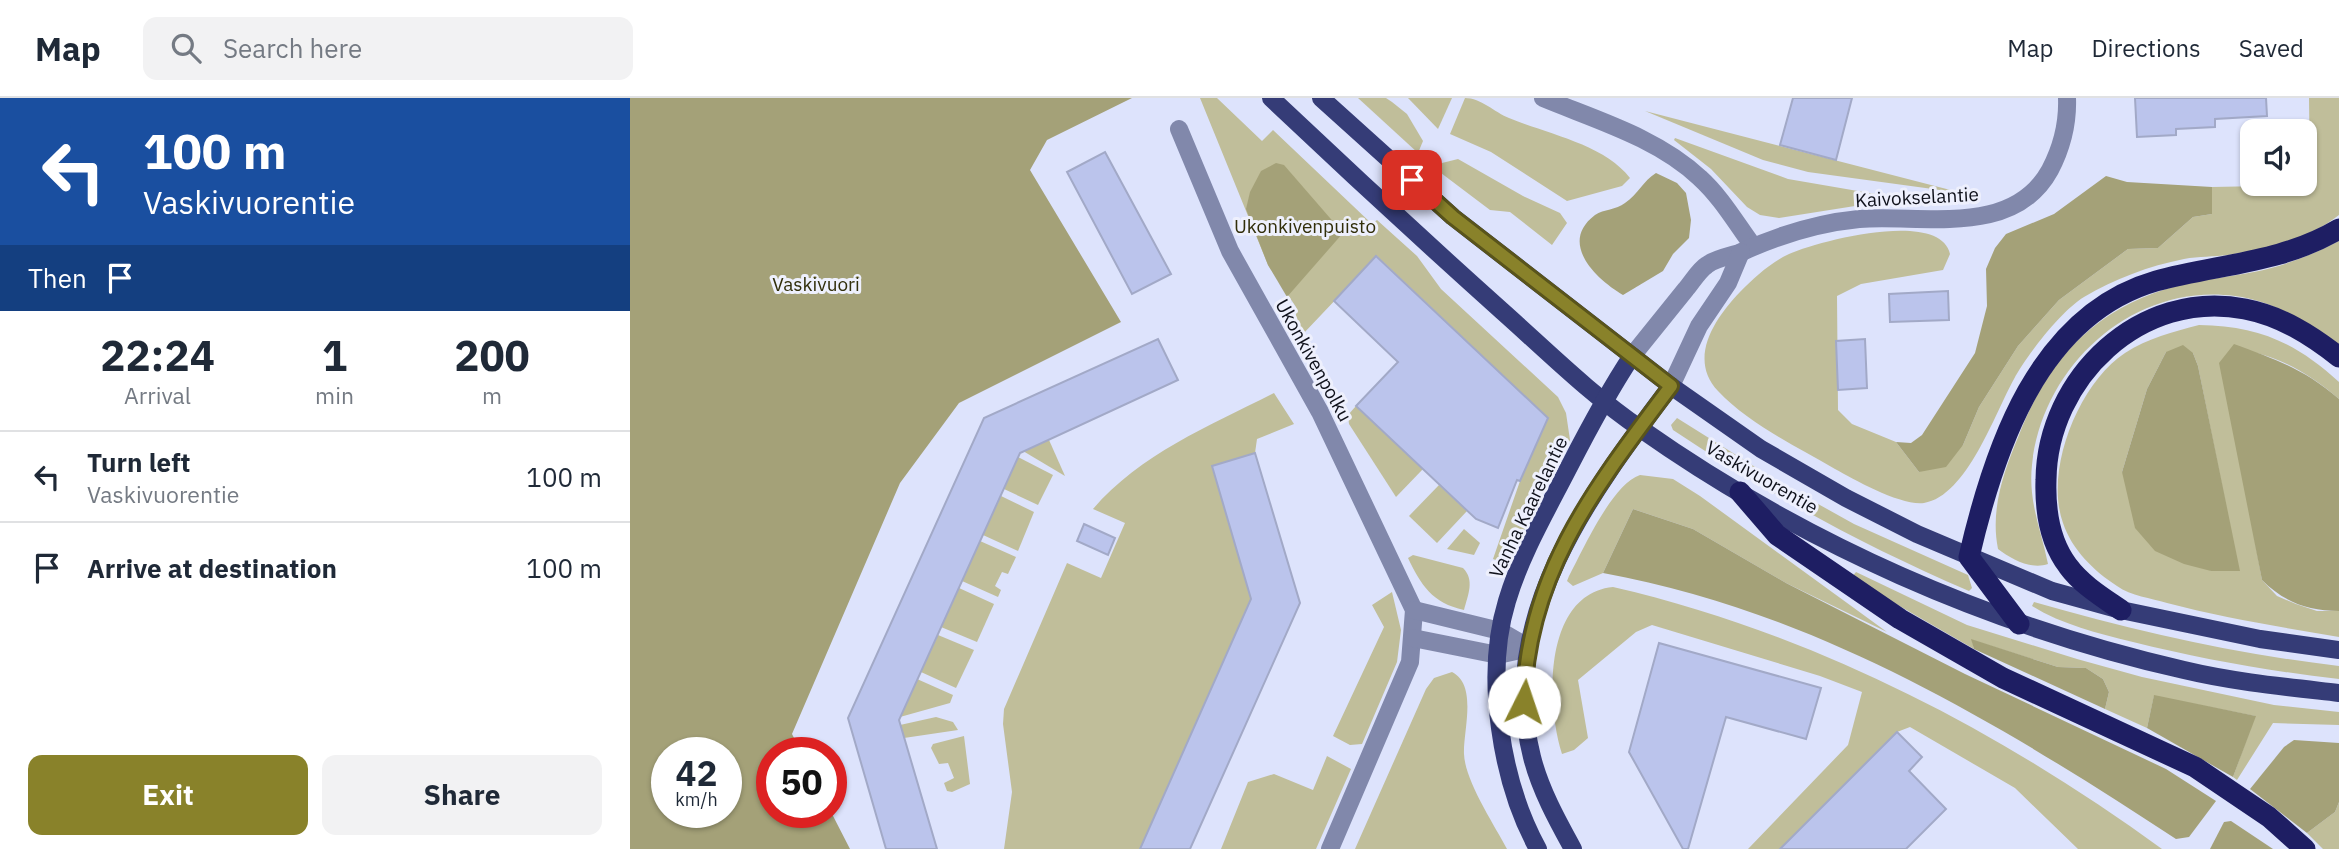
<!DOCTYPE html>
<style>
body{margin:0;font-family:"IBM Plex Sans",sans-serif;background:#f2f2f3;color:#1f2937;height:100vh;display:flex;flex-direction:column;font-size:26px;white-space:nowrap}
*{box-sizing:border-box;margin:0}
p{font-size:23px;color:#747a83}
.icon{flex:none;width:38px;height:38px;fill:none;stroke:currentColor;stroke-width:2;stroke-linecap:round;stroke-linejoin:round}
.map{position:relative;flex:1;overflow:hidden}
.details{display:flex;flex-direction:column;background:#fff;width:630px}
.details>*{flex:none}
.hud{background:#1a4fa0;color:#fff;overflow:hidden}
.buttons{position:absolute;left:1610px;top:21px;display:grid;gap:14px}
.buttons a{display:grid;place-items:center;width:77px;height:77px;border-radius:14px;background:#fff;box-shadow:0 2px 5px #0004;font-size:35px}
.speed{position:absolute;left:21px;top:639px;display:flex;gap:14px;font-size:35px;font-weight:700;text-align:center}
.speed>*{display:grid;place-content:center;width:91px;height:91px;border-radius:50%;background:#fff;box-shadow:0 2px 5px #0004;line-height:1}
.speed small{font-size:18px;font-weight:400}
.speed .limit{border:10px solid #d22;background:#fff;color:#111}
.pin{position:absolute;display:grid;place-items:center;width:60px;height:60px;color:#fff;margin:-30px;border-radius:14px;box-shadow:0 4px 10px #0006}
.me{position:absolute;width:77px;margin:-38px;rotate:4deg;stroke-linejoin:round;filter:drop-shadow(0 0 5px #0008)}
.turn{display:flex;align-items:center;gap:24px;height:147px;padding:0 28px;font-size:32px}
.turn .icon{width:91px;height:91px;stroke-width:2.5}
.turn b{display:block;font-size:49px;line-height:60px}
.then{display:flex;align-items:center;height:66px;padding:0 28px;background:#0003;gap:14px;font-size:26px}
.eta{display:flex;justify-content:space-evenly;align-items:center;height:119px;text-align:center}
.eta b{font-size:42px;font-weight:800;line-height:49px}
.primary-button{display:flex;gap:14px;margin-top:auto;padding:14px 28px}
.primary-button a{flex:1;height:80px;border-radius:14px;background:#89822a;color:#fff;font-size:28px;font-weight:800;line-height:80px;text-align:center}
.primary-button a+a{background:#f2f2f3;color:#1f2937}
ul{padding:0;list-style:none}
li{display:flex;align-items:center;gap:21px;height:91px;padding:0 28px;border-top:2px solid #e0e1e3}
li div{flex:1}
li b{display:block;font-size:26px}
li em{font-style:normal}
header{display:flex;align-items:center;gap:42px;box-sizing:border-box;height:98px;padding:0 35px;background:#fff;border-bottom:2px solid #e0e1e3}
header strong{font-size:33px}
nav{display:flex;gap:38px;margin-inline-start:auto;font-size:24px}
.search{width:490px;height:63px;background:#f2f2f3;display:flex;align-items:center;gap:18px;box-sizing:border-box;padding:0 24px;border-radius:14px;color:#747a83;font-size:26px}
main{display:flex;flex:1;min-height:0}
.map>svg:first-child{display:block}
</style>
<header>
<strong>Map</strong>
<div class="search"><svg class="icon" aria-label="search" viewBox="0 0 24 24"><circle cx="10" cy="10" r="6"/><path d="M15 15l6 6"/></svg>Search here</div>
<nav><a>Map</a><a>Directions</a><a>Saved</a></nav>
</header>
<main>
<section class="details">
<div class="hud">
<div class="turn"><svg class="icon" aria-label="left" viewBox="0 0 24 24"><path d="M17 20v-9H6M10 6l-5 5 5 5"/></svg><div><b>100 m</b>Vaskivuorentie</div></div>
<div class="then">Then<svg class="icon" aria-label="arrive" viewBox="0 0 24 24"><path d="M6 21V4h12l-3 4 3 4H6"/></svg></div>
</div>
<div class="eta">
<div><b>22:24</b><p>Arrival</p></div>
<div><b>1</b><p>min</p></div>
<div><b>200</b><p>m</p></div>
</div>
<ul>
<li><svg class="icon" aria-label="left" viewBox="0 0 24 24"><path d="M17 20v-9H6M10 6l-5 5 5 5"/></svg><div><b>Turn left</b><p>Vaskivuorentie</p></div><em>100 m</em></li>
<li><svg class="icon" aria-label="arrive" viewBox="0 0 24 24"><path d="M6 21V4h12l-3 4 3 4H6"/></svg><div><b>Arrive at destination</b></div><em>100 m</em></li>
</ul>
<div class="primary-button"><a>Exit</a><a>Share</a></div>
</section>
<div class="map">
<svg width="1709" height="751" viewBox="0 0 1709 751">
<rect width="100%" height="100%" fill="#dde3fc"/>
<g fill="#c0be9a" fill-rule="evenodd">
<polygon points="570,0 587,0 632,43 643,32 742,126 747,122 787,158 811,191 928,299 936,315 940,342 899,421 879,467 863,461 890,383 918,320 747,158 673,236 666,220 666,209 638,167"/>
<polygon points="728,0 756,0 762,4 777,16 793,43 788,55"/>
<polygon points="778,0 822,0 808,31"/>
<path d="M835,0C851,0 864,14 879,20C917,36 974,46 1000,80L992,88L937,103L861,54L820,36Z"/>
<path d="M1679,0H1709V117C1679,141 1636,151 1598,157C1584,159 1569,158 1554,161C1519,168 1484,181 1454,199C1432,212 1396,258 1384,281C1365,315 1337,398 1294,405C1271,408 1225,382 1205,371C1166,348 1119,326 1088,293C1057,260 1086,219 1110,194C1125,179 1140,165 1159,156C1189,143 1310,111 1320,156L1313,172L1231,186L1207,198L1208,312L1222,326L1266,344L1289,374L1333,347L1349,309L1388,248L1429,202L1498,151L1528,150L1563,119L1582,116V89L1680,87Z"/>
<polygon points="1015,13 1332,95 1178,74 1133,62"/>
<polygon points="1045,40 1158,81 1280,102 1281,106 1225,108 1149,120 1130,117 1117,109 1081,71 1044,42"/>
<polygon points="828,61 893,98 930,115 937,125 922,147 880,114 860,112 807,72 812,65"/>
<path d="M1709,143V249C1679,225 1644,203 1605,198C1503,184 1412,268 1402,367C1398,403 1411,432 1418,466C1401,472 1381,461 1368,451C1360,411 1374,373 1389,337C1420,257 1467,209 1550,187C1574,181 1599,179 1624,174C1654,168 1682,157 1709,143Z"/>
<path d="M1569,227C1628,228 1665,244 1709,284V301C1683,279 1660,264 1627,255L1613,377L1632,482L1647,498L1666,506L1687,513H1709V539C1651,529 1594,520 1537,505C1521,500 1501,498 1487,488C1464,473 1442,452 1433,425C1414,372 1449,285 1495,255C1518,240 1543,234 1569,227ZM1536,254L1563,255L1568,268L1609,473H1581L1492,374L1517,291Z"/>
<path d="M644,295L664,326L627,341L625,355L582,368L621,501L510,751H374L382,694L373,626L374,611L437,465L471,480L495,425L463,411C510,356 581,327 644,295Z"/>
<polygon points="726,308 793,371 766,399 719,326 718,317"/>
<path d="M1047,320L1154,387L1224,426L1338,477L1342,490L1339,493C1230,446 1141,397 1043,332L1041,327Z"/>
<polygon points="419,342 435,378 393,353"/>
<polygon points="388,359 423,377 408,407 374,391"/>
<path d="M1010,377L1043,381L1070,398L1257,534L1156,485L1063,431L1003,411L973,475L943,488L937,483L939,478C953,452 982,386 1010,377Z"/>
<polygon points="809,387 837,413 807,445 779,418"/>
<polygon points="371,398 404,414 388,453 353,437"/>
<polygon points="834,431 850,445 844,457 817,451"/>
<polygon points="350,443 386,459 378,476 372,474 365,488 371,492 368,499 332,483"/>
<path d="M783,457L833,470C845,482 838,497 834,512C802,505 791,487 778,460Z"/>
<polygon points="1226,474 1337,527 1447,561 1512,579 1644,607 1709,614 1709,627 1643,625 1607,682 1603,679 1625,618 1524,598 1517,630 1475,611 1479,594 1473,581 1456,570 1428,569 1342,542 1344,551 1221,480"/>
<path d="M983,489C1182,535 1367,631 1532,751H1448L1385,690L1280,629L1267,634L1150,751H1118L1218,647L1232,594L1190,578L1022,527L1006,534L948,582L958,640L944,652L932,656C916,606 913,496 983,489Z"/>
<polygon points="329,490 364,506 347,544 311,529"/>
<polygon points="762,494 771,532 767,564 732,646 720,647 703,638 754,529 742,507"/>
<path d="M1404,504C1504,533 1606,556 1709,568V581C1639,573 1571,561 1503,544C1467,535 1433,527 1402,508Z"/>
<polygon points="308,537 344,552 326,590 291,574"/>
<path d="M822,574C848,587 833,633 834,656C835,683 864,726 877,751H725L796,591L804,580Z"/>
<polygon points="287,581 323,597 320,605 270,619"/>
<polygon points="306,619 323,624 328,632 274,640 270,627"/>
<polygon points="334,638 340,686 322,694 317,693 314,685 324,680 318,665 309,666 301,650 303,646"/>
<polygon points="697,658 721,671 686,751 591,751 618,684 644,676 683,692"/>
<polygon points="1709,704 1709,751 1693,751 1677,735 1705,714"/>
</g>
<g fill="#a4a178" fill-rule="evenodd">
<path d="M0,0H502L417,42L400,72L491,224L329,305L270,385L162,636L171,654H142V714H201L220,751H0ZM37,654H96V714H37Z"/>
<polygon points="646,65 654,67 713,135 657,199 638,167 616,111 620,94 631,73"/>
<path d="M1026,75L1047,85L1056,95L1061,122L1059,140L1043,156L1033,173L993,197C966,181 928,145 965,117C974,111 986,112 995,105C1008,96 1013,83 1026,75Z"/>
<polygon points="1476,78 1497,84 1582,89 1582,116 1563,119 1528,150 1498,151 1429,202 1388,248 1349,309 1333,347 1316,369 1289,374 1266,344 1281,345 1292,337 1345,255 1357,208 1356,171 1365,150 1376,136 1424,116"/>
<path d="M1604,246C1647,262 1674,271 1709,301V513C1678,513 1654,504 1632,482L1589,265Z"/>
<polygon points="1553,247 1563,255 1568,268 1610,473 1581,473 1554,466 1525,453 1505,430 1492,374 1517,291 1536,254"/>
<path d="M1003,411L1063,431L1156,485L1335,576L1536,671L1586,703L1559,739L1546,741C1369,625 1184,513 973,475Z"/>
<polygon points="1341,541 1428,569 1456,570 1473,581 1479,594 1475,611 1344,551"/>
<polygon points="1524,597 1626,618 1603,679 1517,630"/>
<polygon points="1664,642 1709,645 1709,704 1705,714 1677,735 1620,691 1654,649"/>
<polygon points="1601,723 1643,751 1580,751 1594,724"/>
</g>
<g fill="#bbc4ec" stroke="#a2a9c7" stroke-width="2">
<polygon points="1163,0 1222,0 1206,62 1150,47"/>
<polygon points="1505,0 1636,0 1637,18 1585,21 1585,29 1546,31 1546,37 1507,39"/>
<polygon points="475,54 541,176 502,196 437,74"/>
<polygon points="746,158 918,320 890,383 887,382 868,430 846,421 726,308 768,264 704,203"/>
<polygon points="1318,193 1319,222 1260,224 1259,196"/>
<polygon points="528,241 548,282 390,355 269,622 307,751 256,751 218,620 354,320"/>
<polygon points="1235,241 1237,290 1208,292 1206,243"/>
<polygon points="625,355 670,505 560,751 510,751 621,501 582,368"/>
<polygon points="454,426 485,440 478,457 447,443"/>
<polygon points="1029,545 1191,590 1176,641 1096,619 1058,751 1053,751 999,654"/>
<polygon points="1267,634 1292,659 1279,673 1316,711 1276,751 1150,751"/>
</g>
<g fill="none" stroke-linecap="round" stroke-linejoin="round">
<g stroke="#8188ab" stroke-width="18">
<path d="M913,0C966,22 1028,40 1070,80C1091,99 1106,125 1123,148"/>
<polyline points="549,31 600,153 690,314 784,512 780,564 700,751"/>
<path d="M1002,258C1020,236 1038,213 1056,191C1062,184 1069,172 1077,167C1086,160 1101,158 1112,154C1149,137 1188,125 1229,121C1293,116 1383,140 1420,72C1432,49 1438,26 1437,0"/>
<polyline points="1041,288 1069,228 1098,185 1111,154"/>
<polyline points="784,512 870,533 899,550"/>
<polyline points="783,540 868,557 899,550"/>
</g>
<g stroke="#353c77" stroke-width="18">
<path d="M641,0C717,72 794,143 872,213C917,253 961,297 1011,331C1173,445 1360,528 1554,572C1604,584 1657,589 1709,595"/>
<polyline points="691,0 823,119 1041,288 1131,351 1216,400 1287,436 1422,493 1491,512 1630,541 1709,552"/>
<path d="M908,751C871,684 854,578 877,503C891,456 917,412 939,369C959,330 978,294 1002,258"/>
<path d="M943,751C927,722 910,691 902,659C866,518 962,393 1041,288"/>
</g>
<g stroke="#1e1e63" stroke-width="21">
<polyline points="1110,394 1147,437 1270,521 1373,580 1565,669 1639,719 1675,751"/>
<path d="M1491,512C1472,499 1451,486 1438,468C1419,443 1415,412 1416,382C1417,280 1511,190 1615,211C1651,218 1681,237 1709,259"/>
<path d="M1389,526L1339,459C1364,351 1408,217 1526,183C1588,166 1652,165 1709,131"/>
</g>
</g>
<g fill="none" stroke-linecap="round" stroke-linejoin="round">
<defs>
<path id="route" d="M782,82L823,119L1041,288C967,387 897,474 894,604"/>
</defs>
<use href="#route" stroke="#59541b" stroke-width="18"/>
<use href="#route" stroke="#89822a" stroke-width="12"/>
</g>
<g text-anchor="middle" stroke-width="6" stroke-linejoin="round" paint-order="stroke">
<g font-size="19" fill="#0f111b" stroke="#eef0fd">
<text transform="translate(1287 99) rotate(-3)" y="7">Kaivokselantie</text>
<text transform="translate(684 262) rotate(61)" y="7">Ukonkivenpolku</text>
<text transform="translate(1132 379) rotate(30)" y="7">Vaskivuorentie</text>
<text transform="translate(898 409) rotate(-64)" y="7">Vanha Kaarelantie</text>
</g>
<g font-size="19" fill="#312e0a" stroke="#eef0fd">
<text x="675" y="135">Ukonkivenpuisto</text>
<text x="186" y="193">Vaskivuori</text>
</g>
</g>
</svg>
<div class="buttons">
<a><svg class="icon" aria-label="sound" viewBox="0 0 24 24"><path d="M4 9h4l5-4v14l-5-4H4zM17 9q2 3 0 6"/></svg></a>
</div>
<div class="speed"><div>42<small>km/h</small></div><div class="limit">50</div></div>
<div class="pin" style="left:782px;top:82px;background:#d93025"><svg class="icon" aria-label="arrive" viewBox="0 0 24 24"><path d="M6 21V4h12l-3 4 3 4H6"/></svg></div>
<svg class="me" style="left:894px;top:604px" viewBox="-20 -20 40 40"><circle r="19" fill="#fff"/><path d="M0-13L10 11 0 6-10 11z" fill="#89822a"/></svg>
</div>
</main>
